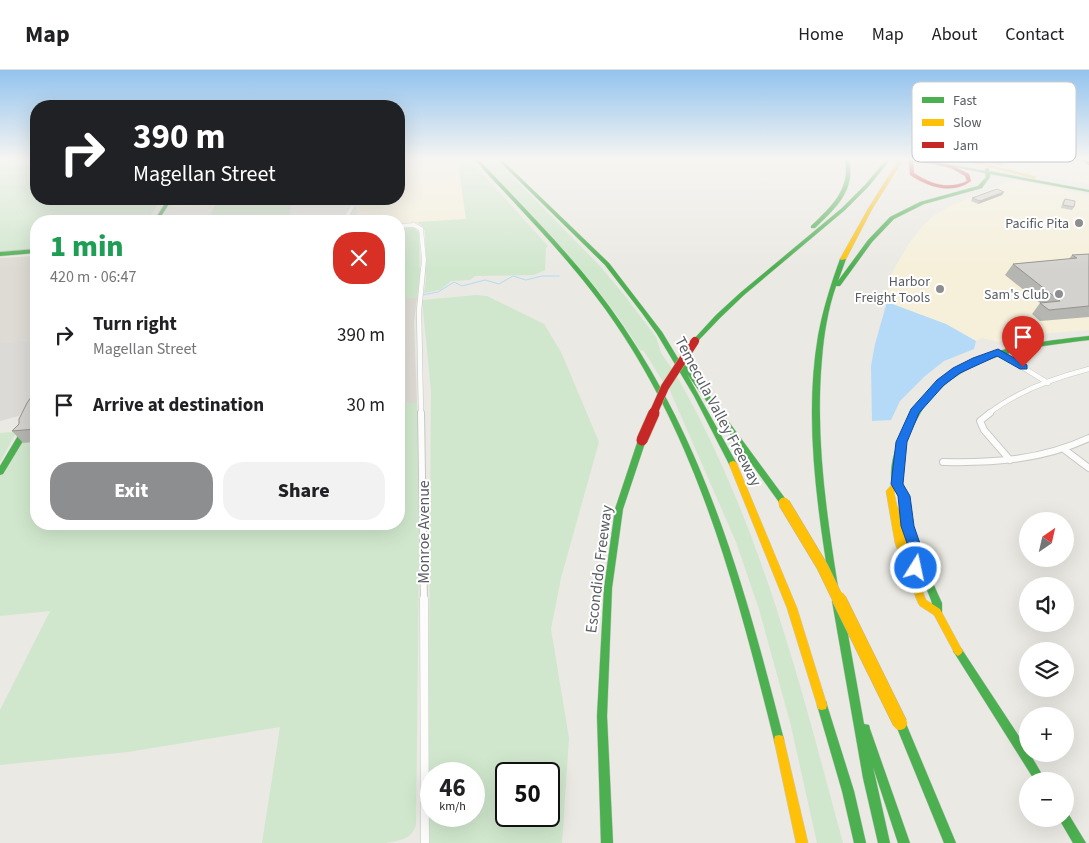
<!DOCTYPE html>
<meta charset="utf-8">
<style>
body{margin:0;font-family:"Source Sans 3",sans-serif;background:#f2f2f2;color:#202124;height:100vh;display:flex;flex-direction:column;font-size:19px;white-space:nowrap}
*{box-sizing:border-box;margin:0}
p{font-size:16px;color:#757577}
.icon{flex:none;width:28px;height:28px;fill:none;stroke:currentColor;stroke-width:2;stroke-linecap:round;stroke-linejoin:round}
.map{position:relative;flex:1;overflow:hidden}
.drawer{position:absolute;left:30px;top:145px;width:375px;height:315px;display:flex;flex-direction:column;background:#fff;border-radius:20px;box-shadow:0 5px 20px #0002}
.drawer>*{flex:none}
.banner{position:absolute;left:30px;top:30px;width:375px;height:105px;border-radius:20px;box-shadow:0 5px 20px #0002;background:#202124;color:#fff;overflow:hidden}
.needle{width:32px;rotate:34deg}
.tools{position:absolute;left:1019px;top:442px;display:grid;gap:10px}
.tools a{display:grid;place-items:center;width:55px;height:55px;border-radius:50%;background:#fff;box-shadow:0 5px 20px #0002;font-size:25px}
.speed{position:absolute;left:420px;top:692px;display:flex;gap:10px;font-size:25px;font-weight:700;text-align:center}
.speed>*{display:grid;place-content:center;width:65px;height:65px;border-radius:50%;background:#fff;box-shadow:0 5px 20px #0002;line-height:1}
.speed small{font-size:12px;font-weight:400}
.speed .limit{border:2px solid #111;border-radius:8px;background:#fff;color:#111}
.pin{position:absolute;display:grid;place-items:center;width:42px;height:42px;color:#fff;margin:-51px -21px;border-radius:50% 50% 50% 0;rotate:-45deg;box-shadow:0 0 5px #0007}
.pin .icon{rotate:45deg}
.me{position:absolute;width:55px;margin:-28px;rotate:10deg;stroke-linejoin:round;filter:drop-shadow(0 0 4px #0008)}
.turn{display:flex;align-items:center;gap:18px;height:105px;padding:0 20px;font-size:22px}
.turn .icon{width:65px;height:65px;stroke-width:2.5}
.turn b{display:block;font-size:35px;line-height:42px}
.round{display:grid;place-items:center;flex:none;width:52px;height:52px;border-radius:20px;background:#f2f2f2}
.head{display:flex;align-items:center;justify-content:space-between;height:85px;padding:0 20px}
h1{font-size:30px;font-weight:800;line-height:38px;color:#1e9e55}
.cta{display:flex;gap:10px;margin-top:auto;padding:10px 20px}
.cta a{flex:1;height:58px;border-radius:20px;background:#8c8e8f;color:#fff;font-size:20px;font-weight:800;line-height:58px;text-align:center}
.cta a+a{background:#f2f2f2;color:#202124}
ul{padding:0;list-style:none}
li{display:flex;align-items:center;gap:15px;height:70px;padding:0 20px}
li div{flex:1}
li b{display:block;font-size:19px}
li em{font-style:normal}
header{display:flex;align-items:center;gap:30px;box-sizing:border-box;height:70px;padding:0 25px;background:#fff;border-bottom:1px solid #e0e0e0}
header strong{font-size:24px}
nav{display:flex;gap:28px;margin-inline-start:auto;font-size:18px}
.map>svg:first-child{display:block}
</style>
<header>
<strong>Map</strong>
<nav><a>Home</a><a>Map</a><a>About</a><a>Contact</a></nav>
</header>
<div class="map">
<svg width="1089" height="773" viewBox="0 0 1089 773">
<rect width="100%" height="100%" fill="#eae9e3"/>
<g fill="#f6f0da">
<polygon points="399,90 456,90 458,93 467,149 399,153 399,151 356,151 357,129 399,129"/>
<polygon points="978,90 1082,90 1089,98 1089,114 997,97 980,93"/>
<polygon points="1015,109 1089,125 1089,260 1029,265 999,272 982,268 976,271 946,254 887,232 890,206 908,175 923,156 932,147 952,135"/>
<polygon points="178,129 336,129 172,138"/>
</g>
<polygon fill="#dcdad6" points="36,270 36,320 19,346 0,351 0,272"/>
<g fill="#dddbd3">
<polygon points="36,186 36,270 0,272 0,188"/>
<polygon points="417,227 414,252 417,333 399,334 399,229"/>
</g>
<g fill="#d0e7cd" fill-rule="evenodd">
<polygon points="0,90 36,90 36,129 161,129 147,151 36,151 36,179 0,181"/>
<polygon points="456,90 470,90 548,176 546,178 545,200 534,205 475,206 470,210 451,211 440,220 424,223 426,210 425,161 418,152 466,149 458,93"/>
<path d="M480,90H496L599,195L625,226L656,267L661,283L672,299L665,315L644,281L640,280C596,209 537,150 480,90Z"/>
<polygon points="293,130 287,151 207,151 215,135"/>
<polygon points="399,157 412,157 419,162 420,205 417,227 399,229"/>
<path d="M476,225L487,226L544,254L561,282L599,372L561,508L551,559L569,668L562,773H430L428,730L431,321L422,230ZM431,704H474V746H431ZM506,704H549V746H506Z"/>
<path d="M675,303C760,451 799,610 843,773H817L791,656L759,539L736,472L668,316Z"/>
<path d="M417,333L419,489L416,755C411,770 401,770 386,773H262L280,657L128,682L0,695V640L50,541L0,546V406L20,373L36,372V454H399V334Z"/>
<polygon points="12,362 16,363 0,392 0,363"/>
</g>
<polygon fill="#b4daf7" points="887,232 946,254 976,271 974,279 944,291 925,306 900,331 891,350 872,351 871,296 875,274"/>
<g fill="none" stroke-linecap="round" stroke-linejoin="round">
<polyline stroke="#b4daf7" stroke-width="1" points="422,225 438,222 454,212 462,216 485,210 499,214 513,206 526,210 542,206 559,206"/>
<defs>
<g id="street-far3">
<polyline points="344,151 352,137"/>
<polyline points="399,156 414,155 421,159 424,190 423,200"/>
</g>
<g id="street-far2">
<polyline points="998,282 1048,313"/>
<polyline points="421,344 419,241 423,199"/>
<path d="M988,344C1017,321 1054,308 1089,299"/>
</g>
<g id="street-far1">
<polyline points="421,343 424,531"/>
<polyline points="990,343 980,351 984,360 1010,390"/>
<polyline points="1065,380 1089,398"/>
<path d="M943,392C994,393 1042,390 1089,368"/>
</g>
<polyline id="street" points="424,529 425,773"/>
<g id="fast">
<path d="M475,90H479C529,143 582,195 623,256C708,381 747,525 784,670L783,674L779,675L775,674L774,670C738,526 701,380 617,256C587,211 550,171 513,131C501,118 487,104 475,90Z"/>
<polygon points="498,90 502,90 609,193 662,262 682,295 685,294 687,295 787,431 788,433 787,435 781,435 687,304 737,394 736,396 730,396 694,326 657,264 642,243 605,195"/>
<path d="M845,90H849C856,120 835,139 815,158H811V156C831,137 851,119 845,90Z"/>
<polygon points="886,90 890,90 868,117 845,140 744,225 720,248 697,272 693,272 693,270 716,245 740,223 842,138 865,115"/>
<path d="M919,90H926L985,101V99L987,98L989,99V101L1089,120V122L990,104V107L982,118L924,134L894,149L872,172L840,216H836C828,239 824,264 822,288C815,365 826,441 838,517L837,520L834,521L831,520L830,517C817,436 804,348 818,266C823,239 831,214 840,189L843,187L846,189L838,211L868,170L890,147L920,132L978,116L986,107L985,103Z"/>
<polygon points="168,129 172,129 158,151 154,151"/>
<polygon points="36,179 36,183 0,186 0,182"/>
<path d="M1089,266V270C1030,277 967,284 927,333C922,339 919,346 915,353C905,369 897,392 900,411C901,418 907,425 909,432C911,440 911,450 913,458C920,484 931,509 942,533V542L940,545L937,546L934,545C932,540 933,535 931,530C922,507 911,484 905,459C903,451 903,442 901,433C899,426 894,420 892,412C888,392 899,368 909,351C918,337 926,323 939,312C979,277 1038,272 1089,266Z"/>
<polygon points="25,358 29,361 3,404 0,405 0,396 22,359"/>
<polygon points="642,367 646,370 623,439 612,518 607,646 613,773 601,773 597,646 604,518 615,439 638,370"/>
<polygon points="837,527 840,528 842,531 864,654 869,655 870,659 910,773 898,773 873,697 890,773 878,773 863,708 832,531 834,528"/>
<polygon points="958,576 961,578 1028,680 1028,684 1030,684 1046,711 1035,711 955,584 953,581 955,578"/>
<polygon points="822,630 826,631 827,635 854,721 866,773 854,773 842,721 817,635 818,631"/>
<polygon points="900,648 904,649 956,773 944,773 895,653 896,649"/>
<polygon points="1065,743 1069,745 1086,773 1073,773 1059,749 1065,749"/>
</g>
<g id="slow">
<polygon points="899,90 903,90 872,139 846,189 841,190 840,189 868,139"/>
<polygon points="963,90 969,90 1036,107 1034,108"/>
<polygon points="733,391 736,392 737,394 797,538 827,635 826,639 822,640 818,639 817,635 787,538 729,394 730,392"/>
<path d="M897,411L900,412L901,414L894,422L897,436L903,445L917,492C920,497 926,498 928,503L927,506L924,507L915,502L926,530L940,539L961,578L963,581L961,584L958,586L955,584L934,545L920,536L918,533L895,473L886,421L894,412Z"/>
<polygon points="779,665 783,666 784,670 808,773 796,773 774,670 775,666"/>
</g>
<g id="jam">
<path d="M909,90H913L914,103C930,114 949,120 967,111L965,106L951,98L918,91L916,90H922L953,96L969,104L971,111C952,125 928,117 910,105Z"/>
<polygon points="1082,90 1086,90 1089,92 1089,95"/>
</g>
</defs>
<use href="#street-far3" stroke="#c7c8c7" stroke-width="4.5"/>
<use href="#street-far2" stroke="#c7c8c7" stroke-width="5.5"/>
<use href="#street-far1" stroke="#c7c8c7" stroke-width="8"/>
<use href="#street" stroke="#c7c8c7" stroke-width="9"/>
<use href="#fast" stroke="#c8c8c8" stroke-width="1"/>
<use href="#slow" stroke="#c8c8c8" stroke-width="1"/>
<use href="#jam" stroke="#c8c8c8" stroke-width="1"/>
<use href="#street-far3" stroke="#fcfcfb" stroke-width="4"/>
<use href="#street-far2" stroke="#fcfcfb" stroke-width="4.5"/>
<use href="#street-far1" stroke="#fcfcfb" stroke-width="6"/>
<use href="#street" stroke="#fcfcfb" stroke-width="8"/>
<use href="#fast" fill="#4caf50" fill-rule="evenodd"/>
<use href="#slow" fill="#ffc107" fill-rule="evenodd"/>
<use href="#jam" fill="#c62828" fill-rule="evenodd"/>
<defs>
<polyline id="slow-bridge-far1" points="784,433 822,496 839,531"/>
<polyline id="slow-bridge" points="839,529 900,653"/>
<polyline id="jam-bridge-far1" points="653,344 665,317 695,271"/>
<polyline id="jam-bridge" points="642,370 654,343"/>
</defs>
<use href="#slow-bridge-far1" stroke="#c1b390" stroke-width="12" stroke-linecap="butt"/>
<use href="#slow-bridge" stroke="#c1b390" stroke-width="15" stroke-linecap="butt"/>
<use href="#jam-bridge-far1" stroke="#c1b390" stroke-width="9" stroke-linecap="butt"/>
<use href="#jam-bridge" stroke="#c1b390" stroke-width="12" stroke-linecap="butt"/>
<use href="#slow-bridge-far1" stroke="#ffc107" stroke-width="11"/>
<use href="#slow-bridge" stroke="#ffc107" stroke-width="14"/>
<use href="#jam-bridge-far1" stroke="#c62828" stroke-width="8"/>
<use href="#jam-bridge" stroke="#c62828" stroke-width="11"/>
</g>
<g fill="#b5b5b1">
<polygon points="986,90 1004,90 1002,96 985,92"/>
<polygon points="1002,125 978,134 971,131 972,128"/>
<polygon points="1065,129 1074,137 1072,140 1061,138 1063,131"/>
<polygon points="1089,184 1089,247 1040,251 1032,244 1040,233 1005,205 1013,194 1069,189 1072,185"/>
<polygon points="36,320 36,372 23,373 12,361 19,354"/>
</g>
<polygon fill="#949390" points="1004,122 1002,125 978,134 980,131"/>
<g fill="#d3d2ce" stroke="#949390">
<polygon points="988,90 1004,90 1003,93"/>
<polygon points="997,119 1004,122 980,131 972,128"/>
<polygon points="1065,129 1075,131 1074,137 1063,135"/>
<polygon points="1089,184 1089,236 1049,240 1040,233 1060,231 1013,194 1077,188 1072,185"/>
<polygon points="36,320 36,359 12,361 19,354 19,349 27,333"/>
</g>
<linearGradient id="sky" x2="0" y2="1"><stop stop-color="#93c3ee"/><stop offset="0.45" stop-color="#f6f5f2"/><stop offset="1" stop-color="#f6f5f2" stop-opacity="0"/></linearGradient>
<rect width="1089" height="198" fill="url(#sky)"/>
<polygon fill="#1a73e8" stroke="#114b97" points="998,279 1027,295 1027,299 1020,299 997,286 960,303 944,315 919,343 907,372 903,414 910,426 914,456 930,503 928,507 924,509 911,502 909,498 914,493 901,456 898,426 891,414 896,372 911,339 937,310 953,298 973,288"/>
<g fill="#8c8e8f" stroke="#fff" stroke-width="2">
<circle cx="1079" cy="153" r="5"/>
<circle cx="940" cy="219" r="5"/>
<circle cx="1059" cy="224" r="5"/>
</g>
<g text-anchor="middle" stroke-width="4" stroke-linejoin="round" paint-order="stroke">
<g font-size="14" fill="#595d62" stroke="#fff" text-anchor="end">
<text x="1069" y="158">Pacific Pita</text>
<text x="930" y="216">Harbor<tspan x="930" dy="16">Freight Tools</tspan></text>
<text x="1049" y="229">Sam's Club</text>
</g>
<g font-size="16" fill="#595d62" stroke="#fff">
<text transform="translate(719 341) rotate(62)" y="6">Temecula Valley Freeway</text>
<text transform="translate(423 462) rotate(-90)" y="6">Monroe Avenue</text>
<text transform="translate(598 499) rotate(-83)" y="6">Escondido Freeway</text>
</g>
</g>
<rect x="912" y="12" width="164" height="80" rx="8" fill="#fff" stroke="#cdced0" stroke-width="1"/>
<rect x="922" y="27" width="22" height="6" fill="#4caf50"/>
<rect x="922" y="49" width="22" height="7" fill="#ffc107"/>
<rect x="922" y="72" width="22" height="6" fill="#c62828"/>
<g font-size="14" fill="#595d62">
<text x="953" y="35">Fast</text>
<text x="953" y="57">Slow</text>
<text x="953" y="80">Jam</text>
</g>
</svg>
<div class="tools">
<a><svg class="needle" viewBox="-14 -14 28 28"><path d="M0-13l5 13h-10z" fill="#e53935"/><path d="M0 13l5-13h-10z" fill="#757577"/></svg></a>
<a><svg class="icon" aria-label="sound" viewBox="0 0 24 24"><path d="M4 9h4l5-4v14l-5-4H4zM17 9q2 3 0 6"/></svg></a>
<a><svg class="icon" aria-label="layers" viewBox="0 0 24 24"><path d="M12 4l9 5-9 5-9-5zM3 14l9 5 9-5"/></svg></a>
<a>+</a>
<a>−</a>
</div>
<div class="speed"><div>46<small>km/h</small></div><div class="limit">50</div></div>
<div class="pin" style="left:1023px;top:297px;background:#d93025"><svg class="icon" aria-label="arrive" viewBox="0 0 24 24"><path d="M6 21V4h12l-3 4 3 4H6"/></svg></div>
<svg class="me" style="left:916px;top:498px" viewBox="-20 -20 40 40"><circle r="17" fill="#1a73e8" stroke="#fff" stroke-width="3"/><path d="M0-11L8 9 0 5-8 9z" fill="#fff"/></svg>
<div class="banner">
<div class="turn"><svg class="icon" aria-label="right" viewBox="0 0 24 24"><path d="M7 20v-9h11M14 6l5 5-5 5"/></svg><div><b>390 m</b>Magellan Street</div></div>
</div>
<section class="drawer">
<div class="head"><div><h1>1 min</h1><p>420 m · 06:47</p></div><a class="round" style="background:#d93025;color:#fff"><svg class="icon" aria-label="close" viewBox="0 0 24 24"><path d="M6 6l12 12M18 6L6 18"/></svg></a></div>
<ul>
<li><svg class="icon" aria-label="right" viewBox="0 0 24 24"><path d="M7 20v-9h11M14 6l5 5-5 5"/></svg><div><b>Turn right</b><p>Magellan Street</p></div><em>390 m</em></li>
<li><svg class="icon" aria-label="arrive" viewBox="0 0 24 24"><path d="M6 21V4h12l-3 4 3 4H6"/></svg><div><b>Arrive at destination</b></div><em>30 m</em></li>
</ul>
<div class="cta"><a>Exit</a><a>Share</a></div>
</section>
</div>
